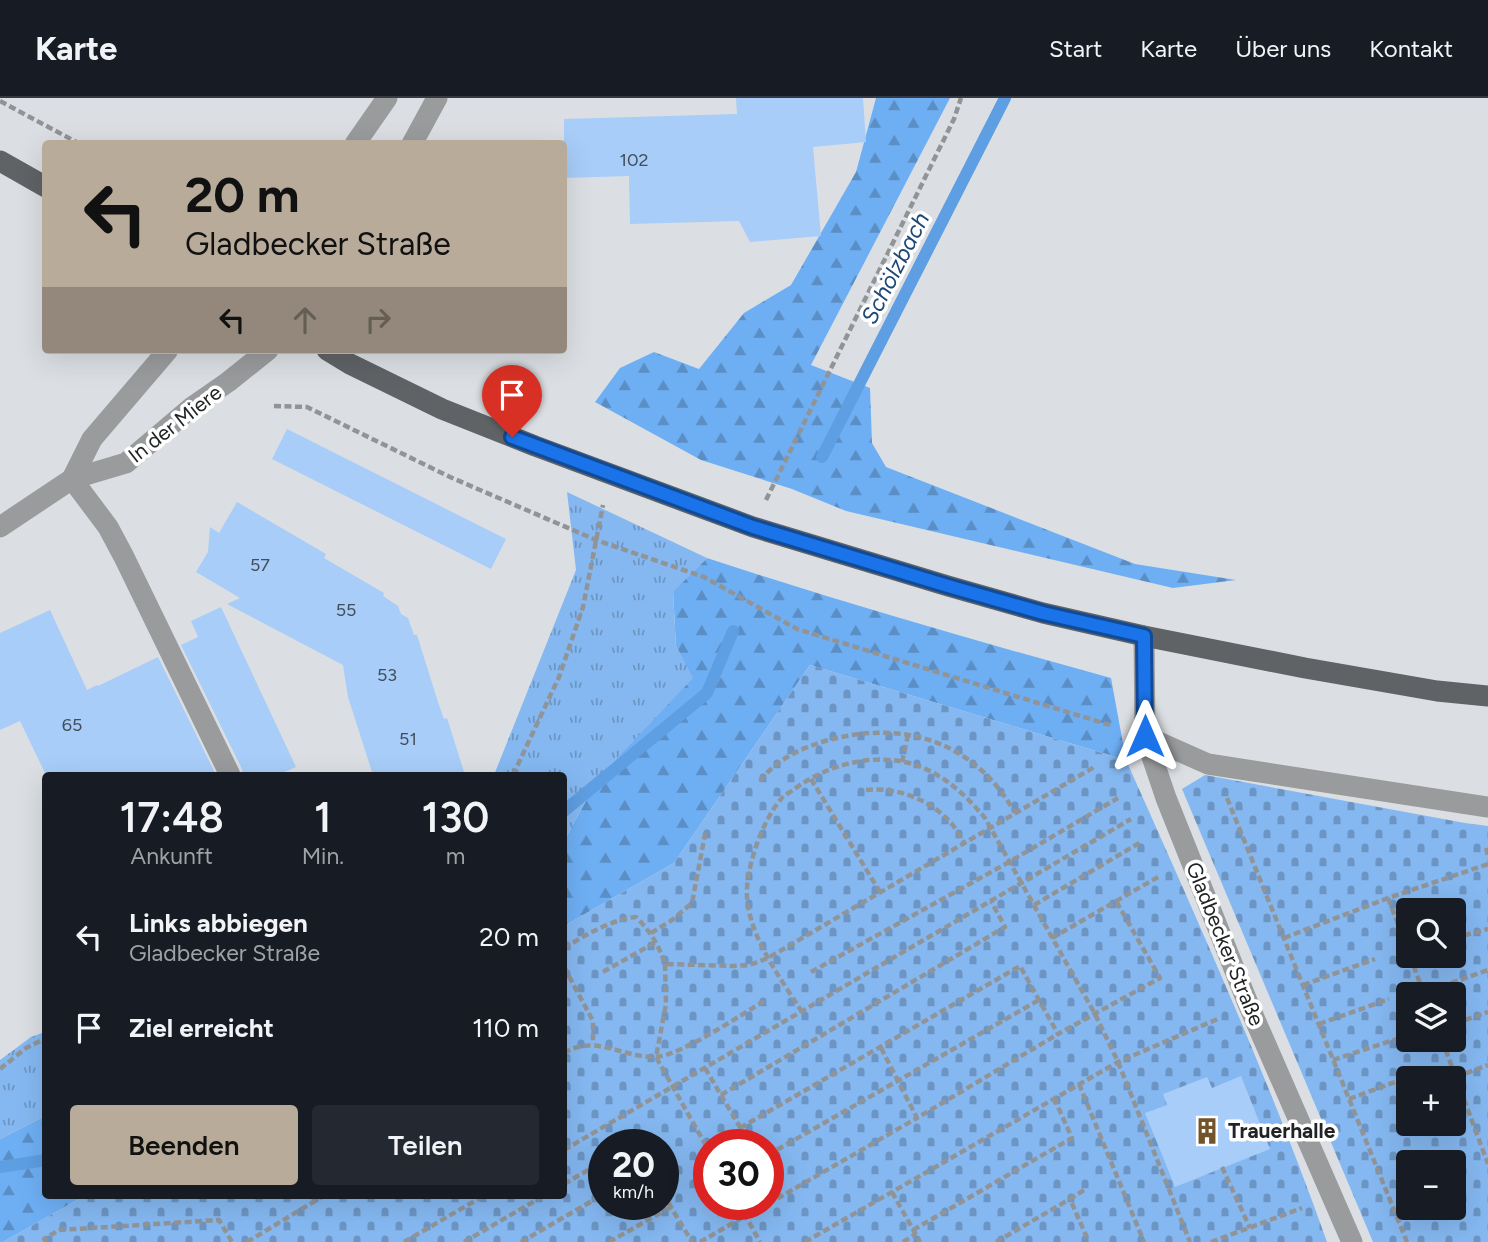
<!DOCTYPE html>
<html lang="de">
<meta charset="utf-8">
<style>
body{margin:0;font-family:Figtree,sans-serif;background:#242831;color:#f1f3f6;height:100vh;display:flex;flex-direction:column;font-size:26px;white-space:nowrap}
*{box-sizing:border-box;margin:0}
p{font-size:23px;color:#9ea1a6}
.icon{flex:none;width:38px;height:38px;fill:none;stroke:currentColor;stroke-width:2;stroke-linecap:round;stroke-linejoin:round}
.map{position:relative;flex:1;overflow:hidden}
.details{position:absolute;left:42px;top:674px;width:525px;height:427px;display:flex;flex-direction:column;background:#171b24;border-radius:7px;box-shadow:0 7px 28px #0002}
.details>*{flex:none}
.banner{position:absolute;left:42px;top:42px;width:525px;height:214px;border-radius:7px;box-shadow:0 7px 28px #0002;background:#b8ab9a;color:#111;overflow:hidden}
.controls{position:absolute;left:1396px;top:800px;display:grid;gap:14px}
.controls a{display:grid;place-items:center;width:70px;height:70px;border-radius:7px;background:#171b24;box-shadow:0 7px 28px #0002;font-size:35px}
.speed{position:absolute;left:588px;top:1031px;display:flex;gap:14px;font-size:35px;font-weight:700;text-align:center}
.speed>*{display:grid;place-content:center;width:91px;height:91px;border-radius:50%;background:#171b24;box-shadow:0 7px 28px #0002;line-height:1}
.speed small{font-size:18px;font-weight:400}
.speed .limit{border:10px solid #d22;background:#fff;color:#111}
.pin{position:absolute;display:grid;place-items:center;width:60px;height:60px;color:#fff;margin:-72px -30px;border-radius:50% 50% 50% 0;rotate:-45deg;box-shadow:0 0 7px #0007}
.pin .icon{rotate:45deg}
.me{position:absolute;width:77px;margin:-38px;rotate:0deg;stroke-linejoin:round;filter:drop-shadow(0 0 5px #0008)}
.turn{display:flex;align-items:center;gap:24px;height:147px;padding:0 28px;font-size:32px}
.turn .icon{width:91px;height:91px;stroke-width:2.5}
.turn b{display:block;font-size:49px;line-height:60px}
.lanes{display:flex;align-items:center;height:66px;padding:0 28px;background:#0003;justify-content:center;gap:35px;direction:ltr}
.lanes .off{opacity:.35}
.eta{display:flex;justify-content:space-evenly;align-items:center;height:119px;text-align:center}
.eta b{font-size:42px;font-weight:600;line-height:49px}
.cta{display:flex;gap:14px;margin-top:auto;padding:14px 28px}
.cta a{flex:1;height:80px;border-radius:7px;background:#b8ab9a;color:#111;font-size:28px;font-weight:600;line-height:80px;text-align:center}
.cta a+a{background:#242831;color:#f1f3f6}
ul{padding:0;list-style:none}
li{display:flex;align-items:center;gap:21px;height:91px;padding:0 28px}
li div{flex:1}
li b{display:block;font-size:26px}
li em{font-style:normal}
header{display:flex;align-items:center;gap:42px;box-sizing:border-box;height:98px;padding:0 35px;background:#171b24;border-bottom:2px solid #363941}
header strong{font-size:33px}
nav{display:flex;gap:38px;margin-inline-start:auto;font-size:24px}
.map>svg:first-child{display:block}
</style>
<header>
<strong>Karte</strong>
<nav><a>Start</a><a>Karte</a><a>Über uns</a><a>Kontakt</a></nav>
</header>
<div class="map">
<svg width="1488" height="1144" viewBox="0 0 1488 1144">
<defs>
<pattern id="forest-firs" width="22" height="20" patternUnits="userSpaceOnUse" patternTransform="scale(1.75)"><rect width="22" height="20" fill="#6eaff4"/><path d="M5 1l3.5 6h-7zM16 11l3.5 6h-7z" fill="#5a8ec5"/></pattern>
<pattern id="cemetery-stones" width="16" height="16" patternUnits="userSpaceOnUse" patternTransform="scale(1.75)"><rect width="16" height="16" fill="#85b8f1"/><path d="M2 7V4a2 2 0 0 1 4 0v3zM10 15v-3a2 2 0 0 1 4 0v3z" fill="#6c95c3"/></pattern>
<pattern id="park-tufts" width="24" height="20" patternUnits="userSpaceOnUse" patternTransform="scale(1.75)"><rect width="24" height="20" fill="#85b8f1"/><path d="M3 7l-1-3M5 7V3M7 7l1-3M15 17l-1-3M17 17v-4M19 17l1-3" fill="none" stroke="#6c95c3"/></pattern>
</defs>
<rect width="100%" height="100%" fill="#dbdfe3"/>
<g fill="url(#forest-firs)">
<polygon points="876,0 950,0 811,267 870,290 872,345 886,369 1135,466 1236,482 1173,490 846,413 792,391 701,362 595,304 620,270 654,254 699,271 744,215 791,187 856,74"/>
<path d="M707,460C841,504 976,543 1111,580L1126,662L810,567L674,765L564,828V743L599,679L692,580L676,548L673,493Z"/>
<polygon points="45,1018 46,1097 86,1097 3,1144 0,1144 0,1041"/>
</g>
<g fill="url(#cemetery-stones)" fill-rule="evenodd">
<path d="M810,567L1126,662C1197,821 1269,980 1327,1144H3L86,1097H564V828L674,765ZM604,1046H663V1106H604ZM709,1046H768V1106H709Z"/>
<path d="M1205,677L1465,725L1488,728V1144H1373L1182,691ZM1409,812H1454V858H1409ZM1409,896H1454V942H1409ZM1409,980H1454V1026H1409ZM1409,1064H1454V1110H1409Z"/>
</g>
<g fill="url(#park-tufts)">
<polygon points="567,394 707,460 673,494 676,548 693,580 599,679 564,743 564,677 494,677 576,472"/>
<polygon points="45,934 45,1018 0,1041 0,962 31,939"/>
</g>
<g fill="none" stroke-linecap="round" stroke-linejoin="round">
<g stroke="#5e9ee2" stroke-width="12">
<polyline points="822,359 1005,0"/>
<polyline points="564,713 707,595 733,533"/>
<polyline points="0,1069 46,1062"/>
</g>
</g>
<g fill="#a7cdf8">
<polygon points="736,0 863,0 866,44 813,49 821,138 750,144 739,123 630,126 629,78 564,80 564,21 737,16"/>
<polygon points="287,331 506,441 491,471 272,361"/>
<polygon points="237,404 326,456 324,460 384,495 383,498 398,508 401,516 408,520 414,537 417,537 438,604 444,621 447,620 465,677 373,677 348,599 343,567 227,506 240,500 196,474 208,454 210,429 219,435"/>
<polygon points="221,509 296,669 278,677 243,677 242,671 181,547 198,539 191,523"/>
<polygon points="50,512 87,592 97,587 98,588 158,559 216,677 46,677 20,623 0,632 0,535"/>
<polygon points="1241,978 1270,1051 1175,1089 1145,1015 1167,1007 1163,996 1207,979 1212,990"/>
</g>
<g fill="none" stroke-linecap="round" stroke-linejoin="round">
<g stroke="#919497" stroke-width="4.5" stroke-dasharray="7 3.5" stroke-linecap="butt">
<polyline points="0,3 80,46"/>
<polyline points="274,308 307,309 450,379 596,442 704,479 797,531 1113,628"/>
<polyline points="766,402 954,21 961,0"/>
<polyline points="902,664 908,637"/>
<polyline points="513,677 559,579 583,509 603,407"/>
<polyline points="811,681 880,794"/>
<path d="M760,683C775,663 799,651 822,644C901,620 974,642 1015,715"/>
<path d="M866,692C893,689 924,699 944,718C953,725 958,735 964,745"/>
<polyline points="1227,700 1407,1144"/>
<polyline points="1486,750 1488,758"/>
<polyline points="1388,800 1409,854"/>
<polyline points="1034,807 1141,744"/>
<polyline points="651,835 672,822 692,805 706,731"/>
<polyline points="1052,840 1158,779"/>
<polyline points="1284,840 1388,800 1488,766"/>
<polyline points="1454,840 1488,831"/>
<path d="M564,850C586,837 610,822 636,819C651,834 658,846 665,866L734,868L750,867L768,860L1096,668"/>
<polyline points="1410,858 1424,896"/>
<polyline points="665,866 666,906 656,959 709,1053"/>
<polyline points="564,869 593,923 593,946"/>
<polyline points="603,874 656,844"/>
<polyline points="811,874 1009,764 1118,700"/>
<polyline points="1451,885 1488,872"/>
<polyline points="1303,887 1375,861"/>
<path d="M802,914C781,881 750,840 747,800C745,772 762,723 781,701C784,697 789,695 793,692C825,668 869,655 909,665C940,673 965,696 985,720L1095,916L1118,964L1190,1144"/>
<polyline points="1465,922 1488,914"/>
<polyline points="1319,926 1389,901"/>
<polyline points="1442,942 1488,1066"/>
<polyline points="881,950 917,1020 1058,936"/>
<path d="M564,955C595,936 621,959 654,959C679,959 742,916 766,902"/>
<polyline points="1333,962 1403,939"/>
<polyline points="705,970 750,1046"/>
<polyline points="0,971 26,950 46,940"/>
<polyline points="1456,979 1488,967"/>
<polyline points="1079,986 1144,1144"/>
<polyline points="721,997 1005,829 991,803"/>
<polyline points="1349,1001 1414,977"/>
<polyline points="740,1030 1020,868 1058,936 1160,880 1116,803"/>
<polyline points="633,1046 640,1043"/>
<polyline points="564,1052 1131,721"/>
<polyline points="768,1057 1039,902"/>
<polyline points="1222,1069 1250,1130"/>
<polyline points="768,1078 780,1099 917,1020"/>
<polyline points="564,1086 604,1063"/>
<polyline points="1084,1092 1070,1101 1088,1142 1087,1144"/>
<polyline points="892,1094 920,1144"/>
<polyline points="663,1096 692,1144"/>
<polyline points="768,1105 780,1099"/>
<polyline points="739,1106 760,1144"/>
<polyline points="913,1132 1072,1040 1054,1000"/>
<polyline points="46,1144 44,1141 59,1132 219,1122 232,1144"/>
<polyline points="247,1144 325,1097"/>
<polyline points="404,1144 485,1097"/>
<polyline points="464,1144 545,1097"/>
<polyline points="521,1144 604,1096"/>
<polyline points="609,1144 671,1109"/>
<polyline points="700,1144 766,1106"/>
<polyline points="805,1144 1118,964 1220,920"/>
<polyline points="903,1144 916,1136"/>
<polyline points="996,1144 1070,1101"/>
<polyline points="1211,1144 1302,1110"/>
</g>
<g stroke="#999b9c" stroke-width="21">
<polyline points="355,46 387,0"/>
<polyline points="412,46 437,0"/>
<polyline points="72,381 108,429 124,459 230,677"/>
<polyline points="72,381 92,341 168,252"/>
<polyline points="0,429 72,381 126,365 192,309 228,284 268,252"/>
<polyline points="1144,538 1145,638 1166,700 1249,908 1352,1144"/>
<polyline points="1145,638 1208,666 1488,709"/>
</g>
<g stroke="#606366" stroke-width="21">
<polyline points="0,63 46,89"/>
<polyline points="327,252 350,266 442,311 535,348 753,429 948,488 1043,515 1144,538 1305,570 1437,593 1488,598"/>
</g>
</g>
<g fill="none" stroke-linecap="round" stroke-linejoin="round">
<defs>
<polyline id="route" points="512,339 753,429 948,488 1043,515 1144,538 1145,638"/>
</defs>
<use href="#route" stroke="#114b97" stroke-width="18"/>
<use href="#route" stroke="#1a73e8" stroke-width="12"/>
</g>
<defs>
<symbol id="building-bare" viewBox="-9 -9 18 18"><path d="M-4-6H4V6H1V3H-1V6H-4ZM-2.5-4.3h1.7v1.8h-1.7ZM.8-4.3h1.7v1.8H.8ZM-2.5-1h1.7V.8h-1.7ZM.8-1h1.7V.8H.8Z" fill="#735329" stroke="#fff" stroke-width="2.5" paint-order="stroke"/></symbol>
</defs>
<g fill-rule="evenodd">
<use href="#building-bare" x="1188" y="1014" width="38" height="38"/>
</g>
<g text-anchor="middle" stroke-width="7" stroke-linejoin="round" paint-order="stroke">
<g font-size="18" fill="#424e59">
<text x="634" y="68">102</text>
<text x="260" y="473">57</text>
<text x="346" y="518">55</text>
<text x="387" y="583">53</text>
<text x="72" y="633">65</text>
<text x="408" y="647">51</text>
</g>
<g font-size="21" fill="#212324" stroke="#fff">
<text transform="translate(175 326) rotate(-38)" y="7">In der Miere</text>
<text transform="translate(1225 846) rotate(68)" y="7">Gladbecker Straße</text>
</g>
<g font-size="21" font-weight="bold" fill="#212324" stroke="#fff" text-anchor="start">
<text x="1228" y="1040">Trauerhalle</text>
</g>
<g font-size="23" font-style="italic" fill="#1c4875" stroke="#fff">
<text transform="translate(895 170) rotate(-63)" y="8">Schölzbach</text>
</g>
</g>
</svg>
<div class="controls">
<a><svg class="icon" aria-label="search" viewBox="0 0 24 24"><circle cx="10" cy="10" r="6"/><path d="M15 15l6 6"/></svg></a>
<a><svg class="icon" aria-label="layers" viewBox="0 0 24 24"><path d="M12 4l9 5-9 5-9-5zM3 14l9 5 9-5"/></svg></a>
<a>+</a>
<a>−</a>
</div>
<div class="speed"><div>20<small>km/h</small></div><div class="limit">30</div></div>
<div class="pin" style="left:512px;top:339px;background:#d93025"><svg class="icon" aria-label="arrive" viewBox="0 0 24 24"><path d="M6 21V4h12l-3 4 3 4H6"/></svg></div>
<svg class="me" style="left:1145px;top:638px" viewBox="-20 -20 40 40"><path d="M0-17L14 15 0 8-14 15z" fill="#1a73e8" stroke="#fff" stroke-width="4"/></svg>
<div class="banner">
<div class="turn"><svg class="icon" aria-label="left" viewBox="0 0 24 24"><path d="M17 20v-9H6M10 6l-5 5 5 5"/></svg><div><b>20 m</b>Gladbecker Straße</div></div>
<div class="lanes"><svg class="icon" aria-label="left" viewBox="0 0 24 24"><path d="M17 20v-9H6M10 6l-5 5 5 5"/></svg><svg class="icon off" aria-label="ahead" viewBox="0 0 24 24"><path d="M12 20V5M6 11l6-6 6 6"/></svg><svg class="icon off" aria-label="right" viewBox="0 0 24 24"><path d="M7 20v-9h11M14 6l5 5-5 5"/></svg></div>
</div>
<section class="details">
<div class="eta">
<div><b>17:48</b><p>Ankunft</p></div>
<div><b>1</b><p>Min.</p></div>
<div><b>130</b><p>m</p></div>
</div>
<ul>
<li><svg class="icon" aria-label="left" viewBox="0 0 24 24"><path d="M17 20v-9H6M10 6l-5 5 5 5"/></svg><div><b>Links abbiegen</b><p>Gladbecker Straße</p></div><em>20 m</em></li>
<li><svg class="icon" aria-label="arrive" viewBox="0 0 24 24"><path d="M6 21V4h12l-3 4 3 4H6"/></svg><div><b>Ziel erreicht</b></div><em>110 m</em></li>
</ul>
<div class="cta"><a>Beenden</a><a>Teilen</a></div>
</section>
</div>
